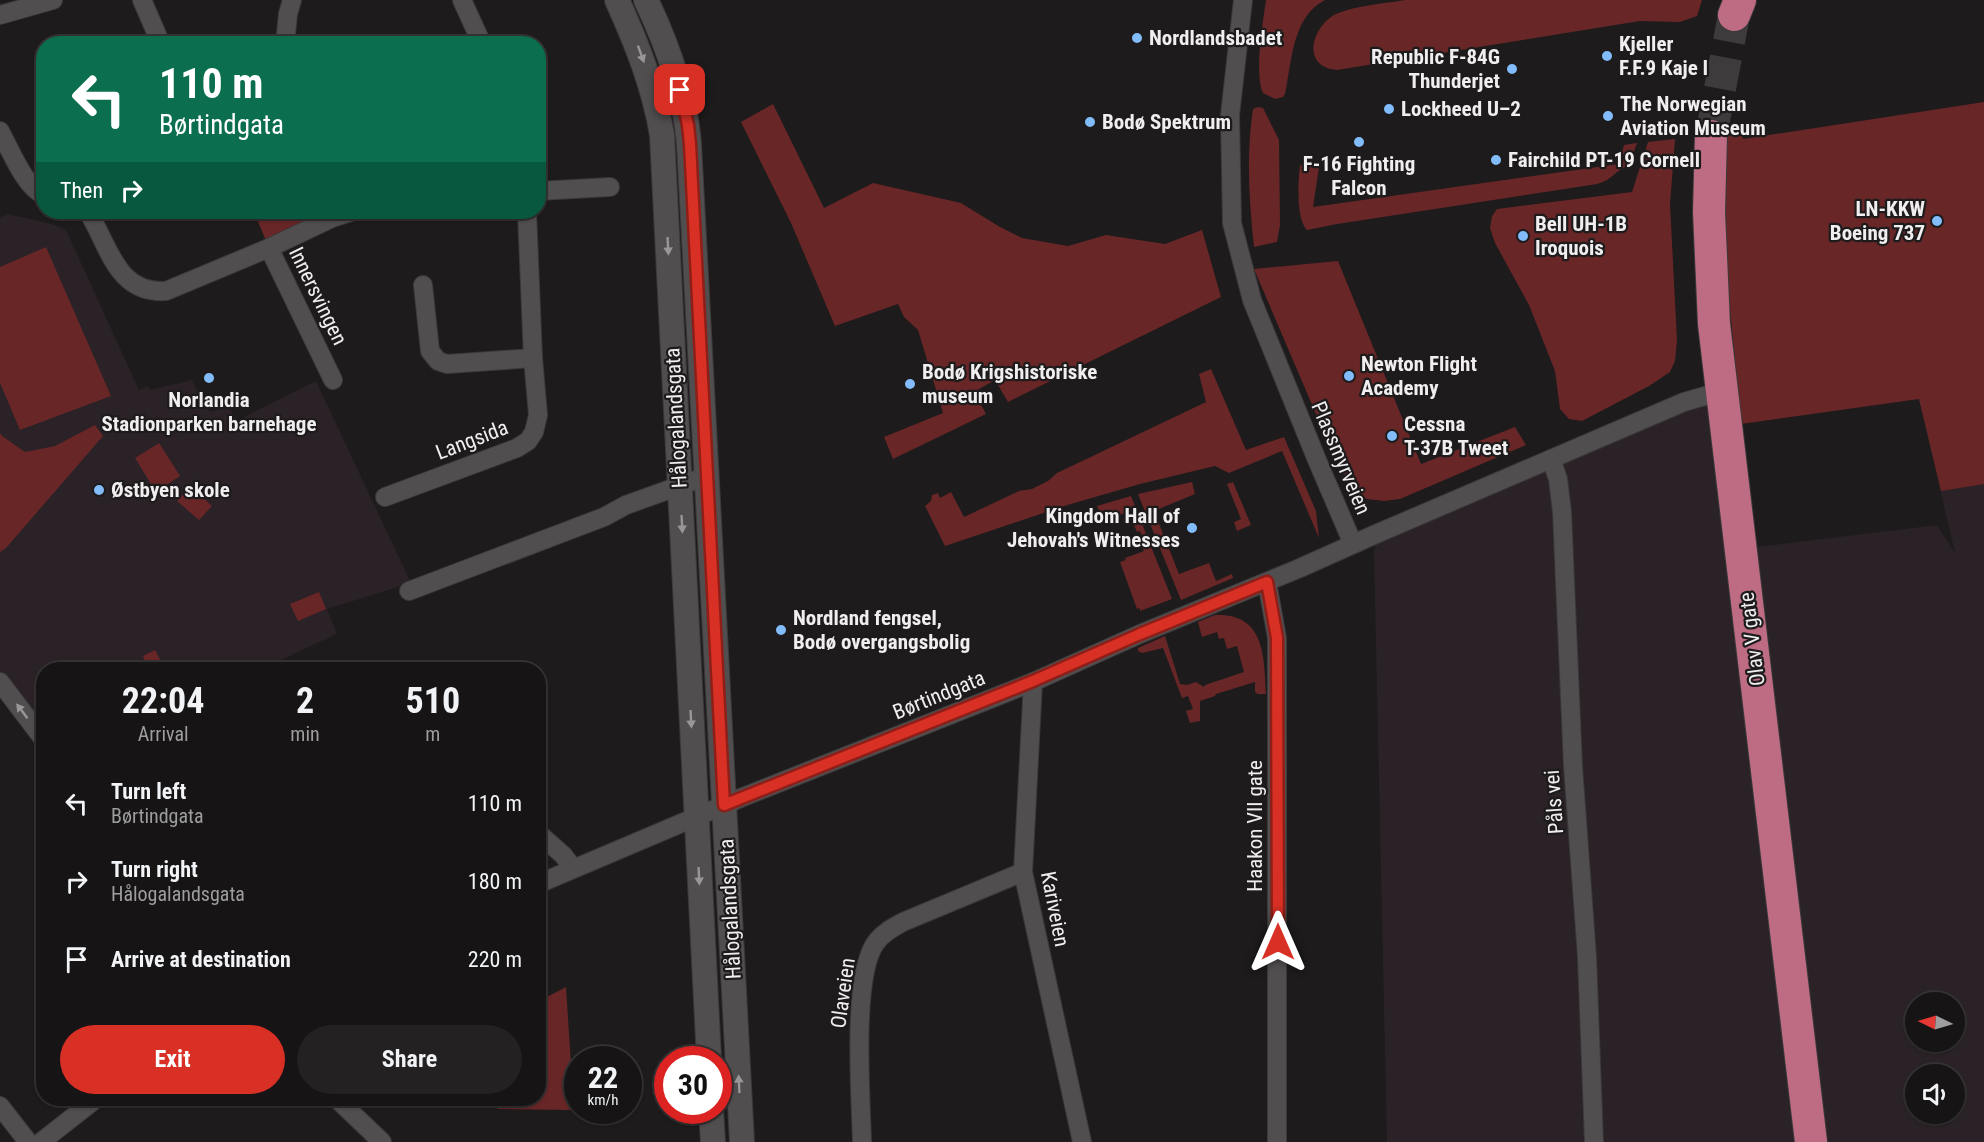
<!DOCTYPE html>
<meta charset="utf-8">
<style>
body{margin:0;font-family:"Roboto Condensed",sans-serif;background:#232122;color:#f1f3f6;height:100vh;display:flex;flex-direction:column;font-size:22px;white-space:nowrap}
*{box-sizing:border-box;margin:0}
p{font-size:20px;color:#9e9ea0}
.icon{flex:none;width:33px;height:33px;fill:none;stroke:currentColor;stroke-width:2;stroke-linecap:round;stroke-linejoin:round}
.map{position:relative;flex:1;overflow:hidden}
.side{position:absolute;left:36px;top:662px;width:510px;height:444px;display:flex;flex-direction:column;background:#161415;border-radius:24px;box-shadow:0 2px 4px #0004,0 0 0 2px #353334}
.side>*{flex:none}
.banner{position:absolute;left:36px;top:36px;width:510px;height:183px;border-radius:24px;box-shadow:0 2px 4px #0004,0 0 0 2px #353334;background:#0b6e4f;color:#fff;overflow:hidden}
.needle{width:39px;rotate:275deg}
.buttons{position:absolute;left:1905px;top:992px;display:grid;gap:12px}
.buttons a{display:grid;place-items:center;width:60px;height:60px;border-radius:50%;background:#161415;box-shadow:0 2px 4px #0004,0 0 0 2px #353334;font-size:30px}
.speed{position:absolute;left:564px;top:1046px;display:flex;gap:12px;font-size:30px;font-weight:700;text-align:center}
.speed>*{display:grid;place-content:center;width:78px;height:78px;border-radius:50%;background:#161415;box-shadow:0 2px 4px #0004,0 0 0 2px #353334;line-height:1}
.speed small{font-size:15px;font-weight:400}
.speed .limit{border:9px solid #d22;background:#fff;color:#111}
.pin{position:absolute;display:grid;place-items:center;width:51px;height:51px;color:#fff;margin:-26px;border-radius:12px;box-shadow:0 3px 9px #0006}
.me{position:absolute;width:66px;margin:-33px;rotate:0deg;stroke-linejoin:round;filter:drop-shadow(0 0 4px #0008)}
.turn{display:flex;align-items:center;gap:21px;height:126px;padding:0 24px;font-size:27px}
.turn .icon{width:78px;height:78px;stroke-width:2.5}
.turn b{display:block;font-size:42px;line-height:51px}
.then{display:flex;align-items:center;height:57px;padding:0 24px;background:#0003;gap:12px;font-size:22px}
.eta{display:flex;justify-content:space-evenly;align-items:center;height:102px;text-align:center}
.eta b{font-size:36px;font-weight:700;line-height:42px}
.cta{display:flex;gap:12px;margin-top:auto;padding:12px 24px}
.cta a{flex:1;height:69px;border-radius:36px;background:#d93025;color:#fff;font-size:24px;font-weight:700;line-height:69px;text-align:center}
.cta a+a{background:#232122;color:#f1f3f6}
ul{padding:0;list-style:none}
li{display:flex;align-items:center;gap:18px;height:78px;padding:0 24px}
li div{flex:1}
li b{display:block;font-size:22px}
li em{font-style:normal}
.map>svg:first-child{display:block}
</style>
<div class="map">
<svg width="1984" height="1142" viewBox="0 0 1984 1142">
<rect width="100%" height="100%" fill="#1d1b1c"/>
<g fill="#2a2227" fill-rule="evenodd">
<polygon points="8,214 52,224 66,230 139,390 148,386 150,390 192,380 203,403 210,412 229,406 236,421 316,381 411,583 327,609 337,634 261,669 44,669 43,740 0,682 0,218"/>
<path d="M1984,264V1142H1387L1374,554L1376,534L1722,391L1741,549L1937,525L1955,553L1919,399ZM1916,1002H1954V1041H1916ZM1916,1074H1954V1113H1916Z"/>
</g>
<g fill="#682627">
<path d="M1266,0H1325C1292,17 1292,61 1285,94L1283,97L1275,99L1263,93C1254,75 1263,22 1266,0Z"/>
<path d="M1405,0H1702L1697,16L1680,22L1640,21L1337,70C1300,67 1312,26 1336,14C1357,5 1383,4 1405,0Z"/>
<polygon points="1984,102 1984,484 1941,491 1919,399 1741,424 1724,246 1725,134 1744,131 1743,139"/>
<polygon points="773,104 824,208 873,183 961,203 1000,227 1022,238 1068,246 1106,235 1165,244 1202,230 1221,297 1008,402 995,380 974,392 986,414 893,459 884,437 943,413 918,330 904,317 898,304 835,326 791,223 741,122"/>
<path d="M1258,107L1263,108L1279,140L1280,225L1277,242L1254,247C1249,201 1246,155 1253,109Z"/>
<polygon points="1675,139 1670,204 1677,340 1675,361 1670,372 1649,386 1582,421 1569,419 1560,409 1555,371 1529,305 1495,243 1490,228 1492,216 1497,209 1632,192 1648,142"/>
<path d="M1637,143L1629,165C1614,171 1613,180 1597,184L1337,224L1307,230C1296,220 1298,181 1300,166L1302,164L1319,167L1313,207L1619,164L1624,145Z"/>
<polygon points="254,212 330,212 269,248"/>
<polygon points="46,247 111,396 20,430 0,383 0,267"/>
<polygon points="1338,261 1421,464 1515,427 1526,445 1400,499 1384,501 1367,499 1354,491 1334,456 1254,269"/>
<polygon points="1211,369 1246,450 1284,437 1316,511 1319,538 1282,451 1229,473 1215,466 1140,484 1064,506 945,546 925,506 931,501 932,495 938,493 940,498 951,492 964,517 1019,491 1032,489 1048,481 1057,473 1206,402 1199,374"/>
<polygon points="95,425 103,436 6,548 0,552 0,433 2,436 25,452 55,446"/>
<polygon points="159,443 180,476 156,492 135,458"/>
<polygon points="1192,482 1195,494 1154,511 1179,574 1209,563 1216,581 1232,574 1233,578 1181,600 1138,494"/>
<polygon points="1233,482 1251,525 1237,531 1234,522 1241,519 1227,484"/>
<polygon points="190,486 212,506 199,520 177,501"/>
<polygon points="1131,496 1172,599 1140,611 1140,608 1137,609 1120,562 1126,560 1125,558 1144,551 1142,547 1144,541 1140,531 1137,532 1128,512 1103,521 1097,506"/>
<polygon points="319,592 326,609 298,621 290,604"/>
<path d="M1215,615C1265,613 1264,656 1266,694H1258L1255,692V682L1216,694L1215,696L1200,701V721L1190,723L1186,711L1193,709L1188,696L1182,698L1163,648L1142,653L1138,651V648L1165,636L1180,684L1187,685L1196,682L1204,687L1205,685L1244,672L1237,646L1227,649L1224,638L1219,639L1217,632L1202,637L1198,622Z"/>
<polygon points="155,650 165,669 133,669 132,667 145,661 143,656"/>
<polygon points="566,987 574,1110 498,1109 486,1098 538,1098 539,1001"/>
</g>
<g fill="none" stroke-linecap="round" stroke-linejoin="round">
<polyline stroke="#3d3b3c" stroke-width="32" stroke-dasharray="32 16" stroke-linecap="butt" points="1711,136 1734,15"/>
<defs>
<g id="minor">
<polyline points="142,0 161,44"/>
<polyline points="462,0 482,44"/>
<polyline points="1243,0 1230,115 1232,223 1252,300 1317,460 1353,544"/>
<polyline points="0,15 53,0"/>
<polyline points="285,44 288,14 292,0"/>
<path d="M0,131C10,149 25,188 44,195"/>
<polyline points="538,191 610,187"/>
<path d="M88,212C109,245 116,294 166,291L269,248"/>
<polyline points="423,285 430,351 438,361 447,364 533,358"/>
<polyline points="333,380 269,248 332,218 351,212"/>
<polyline points="1551,459 1558,479 1562,512 1573,766 1587,957 1594,1142"/>
<polyline points="385,497 517,448 528,441 534,432 538,415 533,358 527,212"/>
<polyline points="1267,582 1277,638 1277,1142"/>
<polyline points="409,591 604,517 626,505 707,476"/>
<polyline points="0,682 44,740"/>
<polyline points="1033,682 1023,872 1082,1142"/>
<polyline points="538,833 563,855 573,868"/>
<polyline points="538,884 743,797 1033,682 1140,634 1300,568 1376,534 1684,402 1722,391"/>
<polyline points="336,1098 382,1142"/>
<polyline points="0,1106 28,1142"/>
<polyline points="41,1142 97,1098"/>
<path d="M862,1142C861,1099 851,972 877,941C884,932 894,927 903,922L1023,872"/>
</g>
<g id="tertiary">
<path d="M617,0C637,44 654,87 662,135L709,1059"/>
<path d="M646,0C668,46 685,93 689,144L742,1142"/>
<polyline points="711,1110 713,1142"/>
</g>
<g id="trunk">
<polyline points="1734,15 1740,0"/>
<polyline points="1711,136 1709,212 1714,324 1811,1142"/>
</g>
</defs>
<use href="#minor" stroke="#3b393a" stroke-width="20"/>
<use href="#tertiary" stroke="#3b393a" stroke-width="26"/>
<use href="#trunk" stroke="#3b393a" stroke-width="34"/>
<use href="#minor" stroke="#514e50" stroke-width="18"/>
<use href="#tertiary" stroke="#514e50" stroke-width="24"/>
<use href="#trunk" stroke="#be6c83" stroke-width="32"/>
</g>
<defs><path id="oneway-solid" d="M-6-.8H1V-3.2L6.5 0L1 3.2V.8H-6Z" transform="scale(1.5)"/></defs>
<g fill="#999698">
<use href="#oneway-solid" transform="translate(641 54) rotate(70)"/>
<use href="#oneway-solid" transform="translate(668 246) rotate(87)"/>
<use href="#oneway-solid" transform="translate(682 524) rotate(87)"/>
<use href="#oneway-solid" transform="translate(22 711) rotate(-127)"/>
<use href="#oneway-solid" transform="translate(691 719) rotate(87)"/>
<use href="#oneway-solid" transform="translate(699 876) rotate(87)"/>
<use href="#oneway-solid" transform="translate(739 1084) rotate(-93)"/>
</g>
<g fill="none" stroke-linecap="round" stroke-linejoin="round">
<defs>
<polyline id="route" points="680,90 688,125 690,144 724,805 1033,681 1140,634 1267,582 1277,638 1278,942"/>
</defs>
<use href="#route" stroke="#8d1f18" stroke-width="15"/>
<use href="#route" stroke="#d93025" stroke-width="10"/>
</g>
<g fill="#82bcfa" stroke="#1d1b1c" stroke-width="2">
<circle cx="1137" cy="38" r="6"/>
<circle cx="1607" cy="56" r="6"/>
<circle cx="1512" cy="69" r="6"/>
<circle cx="1389" cy="109" r="6"/>
<circle cx="1608" cy="116" r="6"/>
<circle cx="1090" cy="122" r="6"/>
<circle cx="1359" cy="142" r="6"/>
<circle cx="1496" cy="160" r="6"/>
<circle cx="1937" cy="221" r="6"/>
<circle cx="1523" cy="236" r="6"/>
<circle cx="1349" cy="376" r="6"/>
<circle cx="209" cy="378" r="6"/>
<circle cx="910" cy="384" r="6"/>
<circle cx="1392" cy="436" r="6"/>
<circle cx="99" cy="490" r="6"/>
<circle cx="1192" cy="528" r="6"/>
<circle cx="781" cy="630" r="6"/>
</g>
<g text-anchor="middle" stroke-width="4.5" stroke-linejoin="round" paint-order="stroke">
<g font-size="21" font-weight="bold" fill="#f0eeef" stroke="#1d1b1c" text-anchor="start">
<text x="1149" y="45">Nordlandsbadet</text>
<text x="1619" y="51">Kjeller<tspan x="1619" dy="24">F.F.9 Kaje I</tspan></text>
<text x="1500" y="64" text-anchor="end">Republic F-84G<tspan x="1500" dy="24">Thunderjet</tspan></text>
<text x="1620" y="111">The Norwegian<tspan x="1620" dy="24">Aviation Museum</tspan></text>
<text x="1401" y="116">Lockheed U–2</text>
<text x="1102" y="129">Bodø Spektrum</text>
<text x="1508" y="167">Fairchild PT-19 Cornell</text>
<text x="1359" y="171" text-anchor="middle">F-16 Fighting<tspan x="1359" dy="24">Falcon</tspan></text>
<text x="1925" y="216" text-anchor="end">LN-KKW<tspan x="1925" dy="24">Boeing 737</tspan></text>
<text x="1535" y="231">Bell UH-1B<tspan x="1535" dy="24">Iroquois</tspan></text>
<text x="1361" y="371">Newton Flight<tspan x="1361" dy="24">Academy</tspan></text>
<text x="922" y="379">Bodø Krigshistoriske<tspan x="922" dy="24">museum</tspan></text>
<text x="209" y="407" text-anchor="middle">Norlandia<tspan x="209" dy="24">Stadionparken barnehage</tspan></text>
<text x="1404" y="431">Cessna<tspan x="1404" dy="24">T-37B Tweet</tspan></text>
<text x="111" y="497">Østbyen skole</text>
<text x="1180" y="523" text-anchor="end">Kingdom Hall of<tspan x="1180" dy="24">Jehovah's Witnesses</tspan></text>
<text x="793" y="625">Nordland fengsel,<tspan x="793" dy="24">Bodø overgangsbolig</tspan></text>
</g>
<g font-size="21" fill="#f0eeef" stroke="#1d1b1c">
<text transform="translate(318 296) rotate(64)" y="7">Innersvingen</text>
<text transform="translate(676 418) rotate(-93)" y="7">Hålogalandsgata</text>
<text transform="translate(472 440) rotate(-21)" y="7">Langsida</text>
<text transform="translate(1341 458) rotate(67)" y="7">Plassmyrveien</text>
<text transform="translate(1752 639) rotate(-97)" y="7">Olav V gate</text>
<text transform="translate(939 695) rotate(-22)" y="7">Børtindgata</text>
<text transform="translate(1554 802) rotate(-94)" y="7">Påls vei</text>
<text transform="translate(1255 826) rotate(-90)" y="7">Haakon VII gate</text>
<text transform="translate(730 909) rotate(-93)" y="7">Hålogalandsgata</text>
<text transform="translate(1055 909) rotate(79)" y="7">Kariveien</text>
<text transform="translate(843 993) rotate(-82)" y="7">Olaveien</text>
</g>
</g>
</svg>
<div class="buttons">
<a><svg class="needle" viewBox="-14 -14 28 28"><path d="M0-13l5 13h-10z" fill="#e53935"/><path d="M0 13l5-13h-10z" fill="#9e9ea0"/></svg></a>
<a><svg class="icon" aria-label="sound" viewBox="0 0 24 24"><path d="M4 9h4l5-4v14l-5-4H4zM17 9q2 3 0 6"/></svg></a>
</div>
<div class="speed"><div>22<small>km/h</small></div><div class="limit">30</div></div>
<div class="pin" style="left:680px;top:90px;background:#d93025"><svg class="icon" aria-label="arrive" viewBox="0 0 24 24"><path d="M6 21V4h12l-3 4 3 4H6"/></svg></div>
<svg class="me" style="left:1278px;top:942px" viewBox="-20 -20 40 40"><path d="M0-17L14 15 0 8-14 15z" fill="#d93025" stroke="#fff" stroke-width="4"/></svg>
<div class="banner">
<div class="turn"><svg class="icon" aria-label="left" viewBox="0 0 24 24"><path d="M17 20v-9H6M10 6l-5 5 5 5"/></svg><div><b>110 m</b>Børtindgata</div></div>
<div class="then">Then<svg class="icon" aria-label="right" viewBox="0 0 24 24"><path d="M7 20v-9h11M14 6l5 5-5 5"/></svg></div>
</div>
<section class="side">
<div class="eta">
<div><b>22:04</b><p>Arrival</p></div>
<div><b>2</b><p>min</p></div>
<div><b>510</b><p>m</p></div>
</div>
<ul>
<li><svg class="icon" aria-label="left" viewBox="0 0 24 24"><path d="M17 20v-9H6M10 6l-5 5 5 5"/></svg><div><b>Turn left</b><p>Børtindgata</p></div><em>110 m</em></li>
<li><svg class="icon" aria-label="right" viewBox="0 0 24 24"><path d="M7 20v-9h11M14 6l5 5-5 5"/></svg><div><b>Turn right</b><p>Hålogalandsgata</p></div><em>180 m</em></li>
<li><svg class="icon" aria-label="arrive" viewBox="0 0 24 24"><path d="M6 21V4h12l-3 4 3 4H6"/></svg><div><b>Arrive at destination</b></div><em>220 m</em></li>
</ul>
<div class="cta"><a>Exit</a><a>Share</a></div>
</section>
</div>
